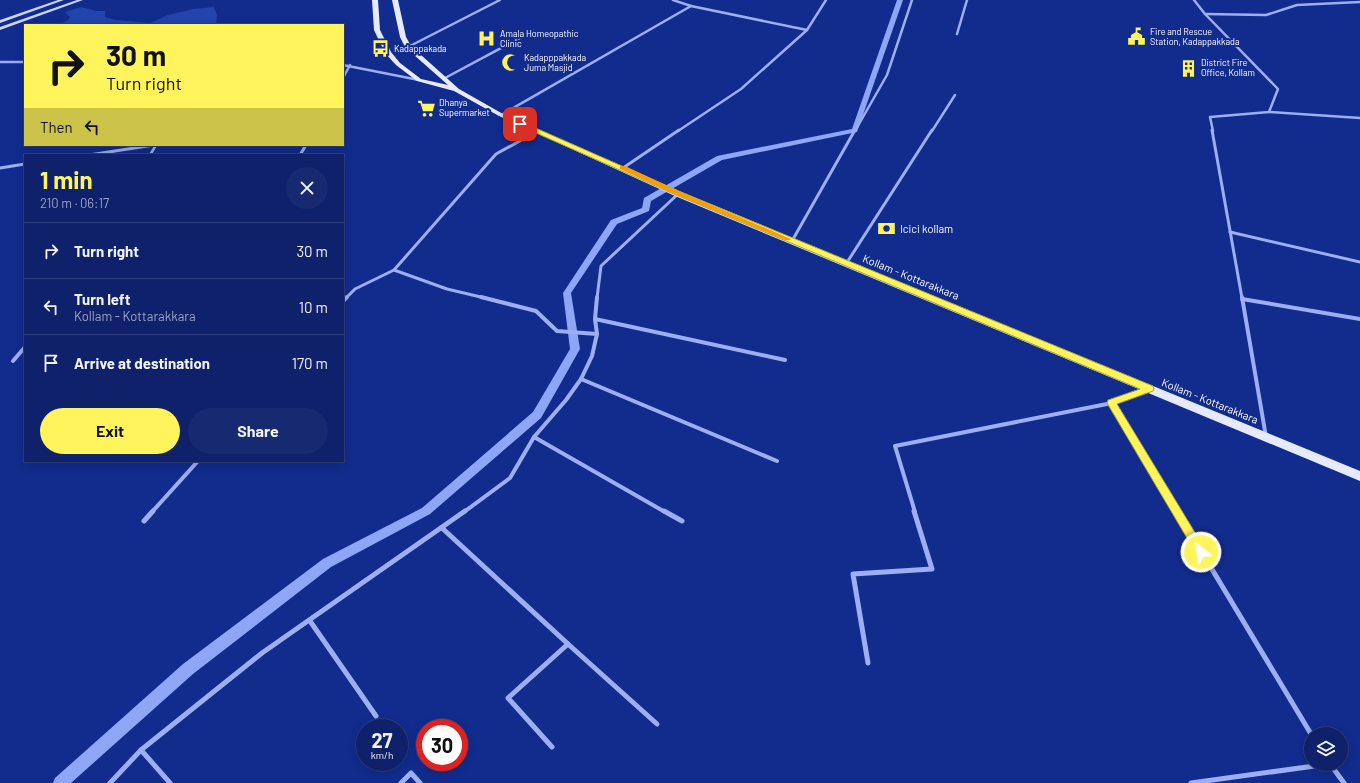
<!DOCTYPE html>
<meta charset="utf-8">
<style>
body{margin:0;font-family:Barlow,sans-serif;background:#172970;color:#f1f3f6;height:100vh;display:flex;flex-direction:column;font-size:15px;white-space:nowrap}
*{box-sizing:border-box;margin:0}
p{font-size:13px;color:#9ba3c1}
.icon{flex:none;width:22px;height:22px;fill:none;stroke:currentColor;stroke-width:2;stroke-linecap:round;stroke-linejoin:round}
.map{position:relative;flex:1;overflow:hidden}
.sheet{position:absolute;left:24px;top:154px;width:320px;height:308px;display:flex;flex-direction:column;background:#0e216a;border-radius:0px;box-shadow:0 2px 10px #0003,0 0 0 1px #2e3e7e}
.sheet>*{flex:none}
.top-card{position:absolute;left:24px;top:24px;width:320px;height:122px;border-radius:0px;box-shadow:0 2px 10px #0003,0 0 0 1px #2e3e7e;background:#fff45c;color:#111;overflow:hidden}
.controls{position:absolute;left:1304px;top:727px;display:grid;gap:8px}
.controls a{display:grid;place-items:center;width:44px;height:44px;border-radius:50%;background:#0e216a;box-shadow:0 2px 10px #0003,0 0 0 1px #2e3e7e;font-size:20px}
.speed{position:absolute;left:356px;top:719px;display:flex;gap:8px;font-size:20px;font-weight:700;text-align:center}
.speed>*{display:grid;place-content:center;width:52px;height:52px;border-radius:50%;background:#0e216a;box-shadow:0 2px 10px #0003,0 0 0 1px #2e3e7e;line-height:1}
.speed small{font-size:10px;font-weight:400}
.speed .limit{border:6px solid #d22;background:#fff;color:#111}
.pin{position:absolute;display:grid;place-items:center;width:34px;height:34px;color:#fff;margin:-17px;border-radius:8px;box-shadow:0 2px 6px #0006}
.me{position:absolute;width:44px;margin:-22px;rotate:329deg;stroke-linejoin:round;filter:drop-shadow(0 0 3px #0008)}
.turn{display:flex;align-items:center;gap:14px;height:84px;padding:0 16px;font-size:18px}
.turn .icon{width:52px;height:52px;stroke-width:2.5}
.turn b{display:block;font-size:28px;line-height:34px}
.then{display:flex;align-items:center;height:38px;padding:0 16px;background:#0003;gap:8px;font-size:15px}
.round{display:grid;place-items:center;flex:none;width:42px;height:42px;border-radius:21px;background:#172970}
.headline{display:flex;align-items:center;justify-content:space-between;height:68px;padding:0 16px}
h1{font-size:24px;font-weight:700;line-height:30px;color:#fff45c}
.button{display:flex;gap:8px;margin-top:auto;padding:8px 16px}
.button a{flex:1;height:46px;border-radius:24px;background:#fff45c;color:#111;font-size:16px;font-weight:700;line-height:46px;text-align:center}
.button a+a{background:#172970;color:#f1f3f6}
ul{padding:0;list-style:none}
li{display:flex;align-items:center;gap:12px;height:56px;padding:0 16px;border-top:1px solid #2e3e7e}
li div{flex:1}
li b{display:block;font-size:15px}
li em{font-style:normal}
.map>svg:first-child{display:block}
</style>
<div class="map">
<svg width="1360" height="783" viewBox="0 0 1360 783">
<rect width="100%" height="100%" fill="#122c8e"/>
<polygon fill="#2343ad" points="81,7 96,11 105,11 105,17 116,20 150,23 168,15 193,9 214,7 217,15 216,25 59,25 68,20 70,17 65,12"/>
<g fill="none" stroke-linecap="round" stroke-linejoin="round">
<polygon fill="#8da6f5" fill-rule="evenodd" points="897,0 903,0 857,132 722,160 651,201 649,211 617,224 571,293 580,349 541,418 430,514 331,567 193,674 71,783 53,783 55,778 183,664 323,559 422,508 533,412 570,349 563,293 611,220 642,208 644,198 717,156 852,129"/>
<polyline stroke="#9baff2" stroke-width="2.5" points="150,155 156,145"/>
<g stroke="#9baff2" stroke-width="2.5">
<polyline points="1194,0 1205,14 1278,89 1269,112 1210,117 1213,131"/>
<polyline points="691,6 807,30"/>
<polyline points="1205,14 1266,15 1297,5 1360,2"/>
<polyline points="957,34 967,0"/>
<polyline points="408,47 500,0"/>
<polyline points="0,62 25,62"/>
<polyline points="343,65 419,80"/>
<polyline points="343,78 350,65"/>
<polyline points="445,78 533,31"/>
<polyline points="1269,112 1360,118"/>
<polyline points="501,115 691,6 673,0"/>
<polyline points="678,131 741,89 807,30 826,0"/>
<polyline points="855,131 887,75 912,0"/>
<polyline points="932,131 955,95"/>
</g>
<g stroke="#9baff2" stroke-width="3">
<polyline points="1212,130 1242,298"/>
<polyline points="89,155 154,145"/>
<polyline points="300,155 306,145"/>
<polyline points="0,168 25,164"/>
<polyline points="623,168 679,130"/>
<polyline points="1230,232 1360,262"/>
<polyline points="792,241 855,130"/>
<polyline points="846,264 932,130"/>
<polyline points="346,298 355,289 394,270"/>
<polyline points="485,298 447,289 394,270 496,154 538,131"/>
<polyline points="597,298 601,266 678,194"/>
</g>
<g stroke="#9baff2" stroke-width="4">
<polyline points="481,297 536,311 557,331 597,334"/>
<polyline points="1242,297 1266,437"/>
<polyline points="1242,299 1360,319"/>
<polyline points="343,301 347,297"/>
<polyline points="595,319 785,360"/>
<polyline points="13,361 25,347"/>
<polyline points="581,379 777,461"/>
<polyline points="1148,389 1112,403 1177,512"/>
<polyline points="534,437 665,512"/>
<polyline points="152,512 198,461"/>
<polyline points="464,512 510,478 534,437 566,400 581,379 592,356 597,334 595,319 597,297"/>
<polyline points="915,512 895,446 1112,403"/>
</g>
<g stroke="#9baff2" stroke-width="5">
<polyline points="664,511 682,521"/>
<polyline points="1177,511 1311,734"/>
<polyline points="144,521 153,511"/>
<polyline points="442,528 568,644 508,698 552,747"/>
<polyline points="310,621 376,716"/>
<polyline points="568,644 657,724"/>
<polyline points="868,663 853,574 932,569 914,511"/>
<polyline points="141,750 170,783"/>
<polyline points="1330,764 1344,783"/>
<polyline points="110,783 141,750 262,653 465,511"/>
<polyline points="401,783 411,773 420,783"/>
<polyline points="1191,783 1329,764"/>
</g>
<g fill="#cad4fc" fill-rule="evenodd">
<polygon points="58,0 64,0 0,23 0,20"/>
<polygon points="77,0 83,0 0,30 0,27"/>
</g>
<polygon fill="#e6eaff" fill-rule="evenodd" points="372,0 378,0 380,30 391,52 400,63 421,79 448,85 405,47 400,37 392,0 398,0 406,37 411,46 459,89 503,114 681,192 1360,471 1360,481 675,196 499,116 454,91 417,81 396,65 385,53 374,30"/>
</g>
<polygon fill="#fff45c" stroke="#a69f3c" points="518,122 522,122 681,192 1153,386 1154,389 1153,391 1117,404 1205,549 1206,552 1205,555 1201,557 1197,555 1107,403 1108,400 1140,389 676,195 518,125"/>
<polygon fill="#f59e0b" points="620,166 625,166 681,192 791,239 790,240 785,240 676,195 620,169"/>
<defs>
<symbol id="civic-bare" viewBox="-9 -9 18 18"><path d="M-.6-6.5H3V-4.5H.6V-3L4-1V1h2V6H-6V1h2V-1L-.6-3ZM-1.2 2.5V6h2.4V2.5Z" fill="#fff45c" stroke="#122c8e" stroke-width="2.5" paint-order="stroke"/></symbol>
<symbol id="hospital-bare" viewBox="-9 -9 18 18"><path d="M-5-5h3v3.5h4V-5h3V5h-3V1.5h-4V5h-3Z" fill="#fff45c" stroke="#122c8e" stroke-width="2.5" paint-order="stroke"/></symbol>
<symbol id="bus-bare" viewBox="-9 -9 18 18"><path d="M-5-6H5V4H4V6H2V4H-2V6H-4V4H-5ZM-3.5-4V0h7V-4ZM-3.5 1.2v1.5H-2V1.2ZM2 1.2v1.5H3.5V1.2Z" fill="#fff45c" stroke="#122c8e" stroke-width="2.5" paint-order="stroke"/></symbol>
<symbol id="mosque-bare" viewBox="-9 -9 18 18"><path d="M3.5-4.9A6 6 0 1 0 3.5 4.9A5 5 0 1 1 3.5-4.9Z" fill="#fff45c" stroke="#122c8e" stroke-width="2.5" paint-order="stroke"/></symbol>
<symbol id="building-bare" viewBox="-9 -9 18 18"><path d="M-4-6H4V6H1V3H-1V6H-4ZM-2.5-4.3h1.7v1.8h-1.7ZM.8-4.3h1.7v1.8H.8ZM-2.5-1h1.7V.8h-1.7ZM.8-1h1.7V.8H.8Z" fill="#fff45c" stroke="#122c8e" stroke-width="2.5" paint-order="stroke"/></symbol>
<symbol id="supermarket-bare" viewBox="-9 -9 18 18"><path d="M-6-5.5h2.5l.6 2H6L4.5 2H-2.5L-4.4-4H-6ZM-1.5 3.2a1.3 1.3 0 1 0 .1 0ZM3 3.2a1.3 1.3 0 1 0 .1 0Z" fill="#fff45c" stroke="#122c8e" stroke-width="2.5" paint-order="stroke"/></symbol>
<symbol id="bank-bare" viewBox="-9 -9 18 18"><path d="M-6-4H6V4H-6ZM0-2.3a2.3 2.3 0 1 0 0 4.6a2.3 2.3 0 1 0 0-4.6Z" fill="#fff45c" stroke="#122c8e" stroke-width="2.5" paint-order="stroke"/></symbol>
</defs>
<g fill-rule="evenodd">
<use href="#civic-bare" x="1124" y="24" width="25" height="25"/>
<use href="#hospital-bare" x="474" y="26" width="25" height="25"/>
<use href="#bus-bare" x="368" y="36" width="25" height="25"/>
<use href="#mosque-bare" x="498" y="50" width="25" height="25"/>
<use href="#building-bare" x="1176" y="56" width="25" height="25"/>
<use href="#supermarket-bare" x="414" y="96" width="25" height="25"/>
<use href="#bank-bare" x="874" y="216" width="25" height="25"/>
</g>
<g text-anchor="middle" stroke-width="4" stroke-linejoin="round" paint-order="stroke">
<g font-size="9" fill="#fff" stroke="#122c8e" text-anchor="start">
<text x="1150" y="35">Fire and Rescue<tspan x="1150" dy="10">Station, Kadappakkada</tspan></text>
<text x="500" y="37">Amala Homeopathic<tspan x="500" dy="10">Clinic</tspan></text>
<text x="394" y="52">Kadappakada</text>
<text x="524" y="61">Kadapppakkada<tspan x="524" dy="10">Juma Masjid</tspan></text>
<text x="1201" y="66">District Fire<tspan x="1201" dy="10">Office, Kollam</tspan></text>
<text x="439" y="106">Dhanya<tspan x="439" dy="10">Supermarket</tspan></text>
</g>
<g font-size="11" fill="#fff" stroke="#122c8e" text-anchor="start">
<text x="900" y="233">Icici kollam</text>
</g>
<g font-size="11" fill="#fff" stroke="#122c8e">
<text transform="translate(911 277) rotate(22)" y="4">Kollam - Kottarakkara</text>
<text transform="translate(1210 401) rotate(22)" y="4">Kollam - Kottarakkara</text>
</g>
</g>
</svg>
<div class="controls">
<a><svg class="icon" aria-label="layers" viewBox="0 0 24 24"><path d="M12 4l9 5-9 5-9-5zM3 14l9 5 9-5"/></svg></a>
</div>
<div class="speed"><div>27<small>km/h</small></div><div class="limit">30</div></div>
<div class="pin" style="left:520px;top:124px;background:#d93025"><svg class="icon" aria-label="arrive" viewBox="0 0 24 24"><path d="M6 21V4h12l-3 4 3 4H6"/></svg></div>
<svg class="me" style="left:1201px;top:552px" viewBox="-20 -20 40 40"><circle r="17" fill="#fff45c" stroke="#fff" stroke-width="3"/><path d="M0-11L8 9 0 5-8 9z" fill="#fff"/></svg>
<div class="top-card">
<div class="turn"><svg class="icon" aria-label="right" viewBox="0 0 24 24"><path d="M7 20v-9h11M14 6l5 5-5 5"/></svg><div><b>30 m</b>Turn right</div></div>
<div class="then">Then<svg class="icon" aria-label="left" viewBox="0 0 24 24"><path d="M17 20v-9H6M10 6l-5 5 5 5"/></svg></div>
</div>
<section class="sheet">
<div class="headline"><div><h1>1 min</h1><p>210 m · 06:17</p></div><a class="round"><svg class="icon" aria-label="close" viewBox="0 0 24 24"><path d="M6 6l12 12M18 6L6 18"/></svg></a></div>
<ul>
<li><svg class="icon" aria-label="right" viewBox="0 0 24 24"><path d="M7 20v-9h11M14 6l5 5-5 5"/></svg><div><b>Turn right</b></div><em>30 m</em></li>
<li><svg class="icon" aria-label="left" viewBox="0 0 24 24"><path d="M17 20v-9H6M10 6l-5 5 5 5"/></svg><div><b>Turn left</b><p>Kollam - Kottarakkara</p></div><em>10 m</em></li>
<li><svg class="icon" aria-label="arrive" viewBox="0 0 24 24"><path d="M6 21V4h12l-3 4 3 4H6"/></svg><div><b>Arrive at destination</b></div><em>170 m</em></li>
</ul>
<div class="button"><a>Exit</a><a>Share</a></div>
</section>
</div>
